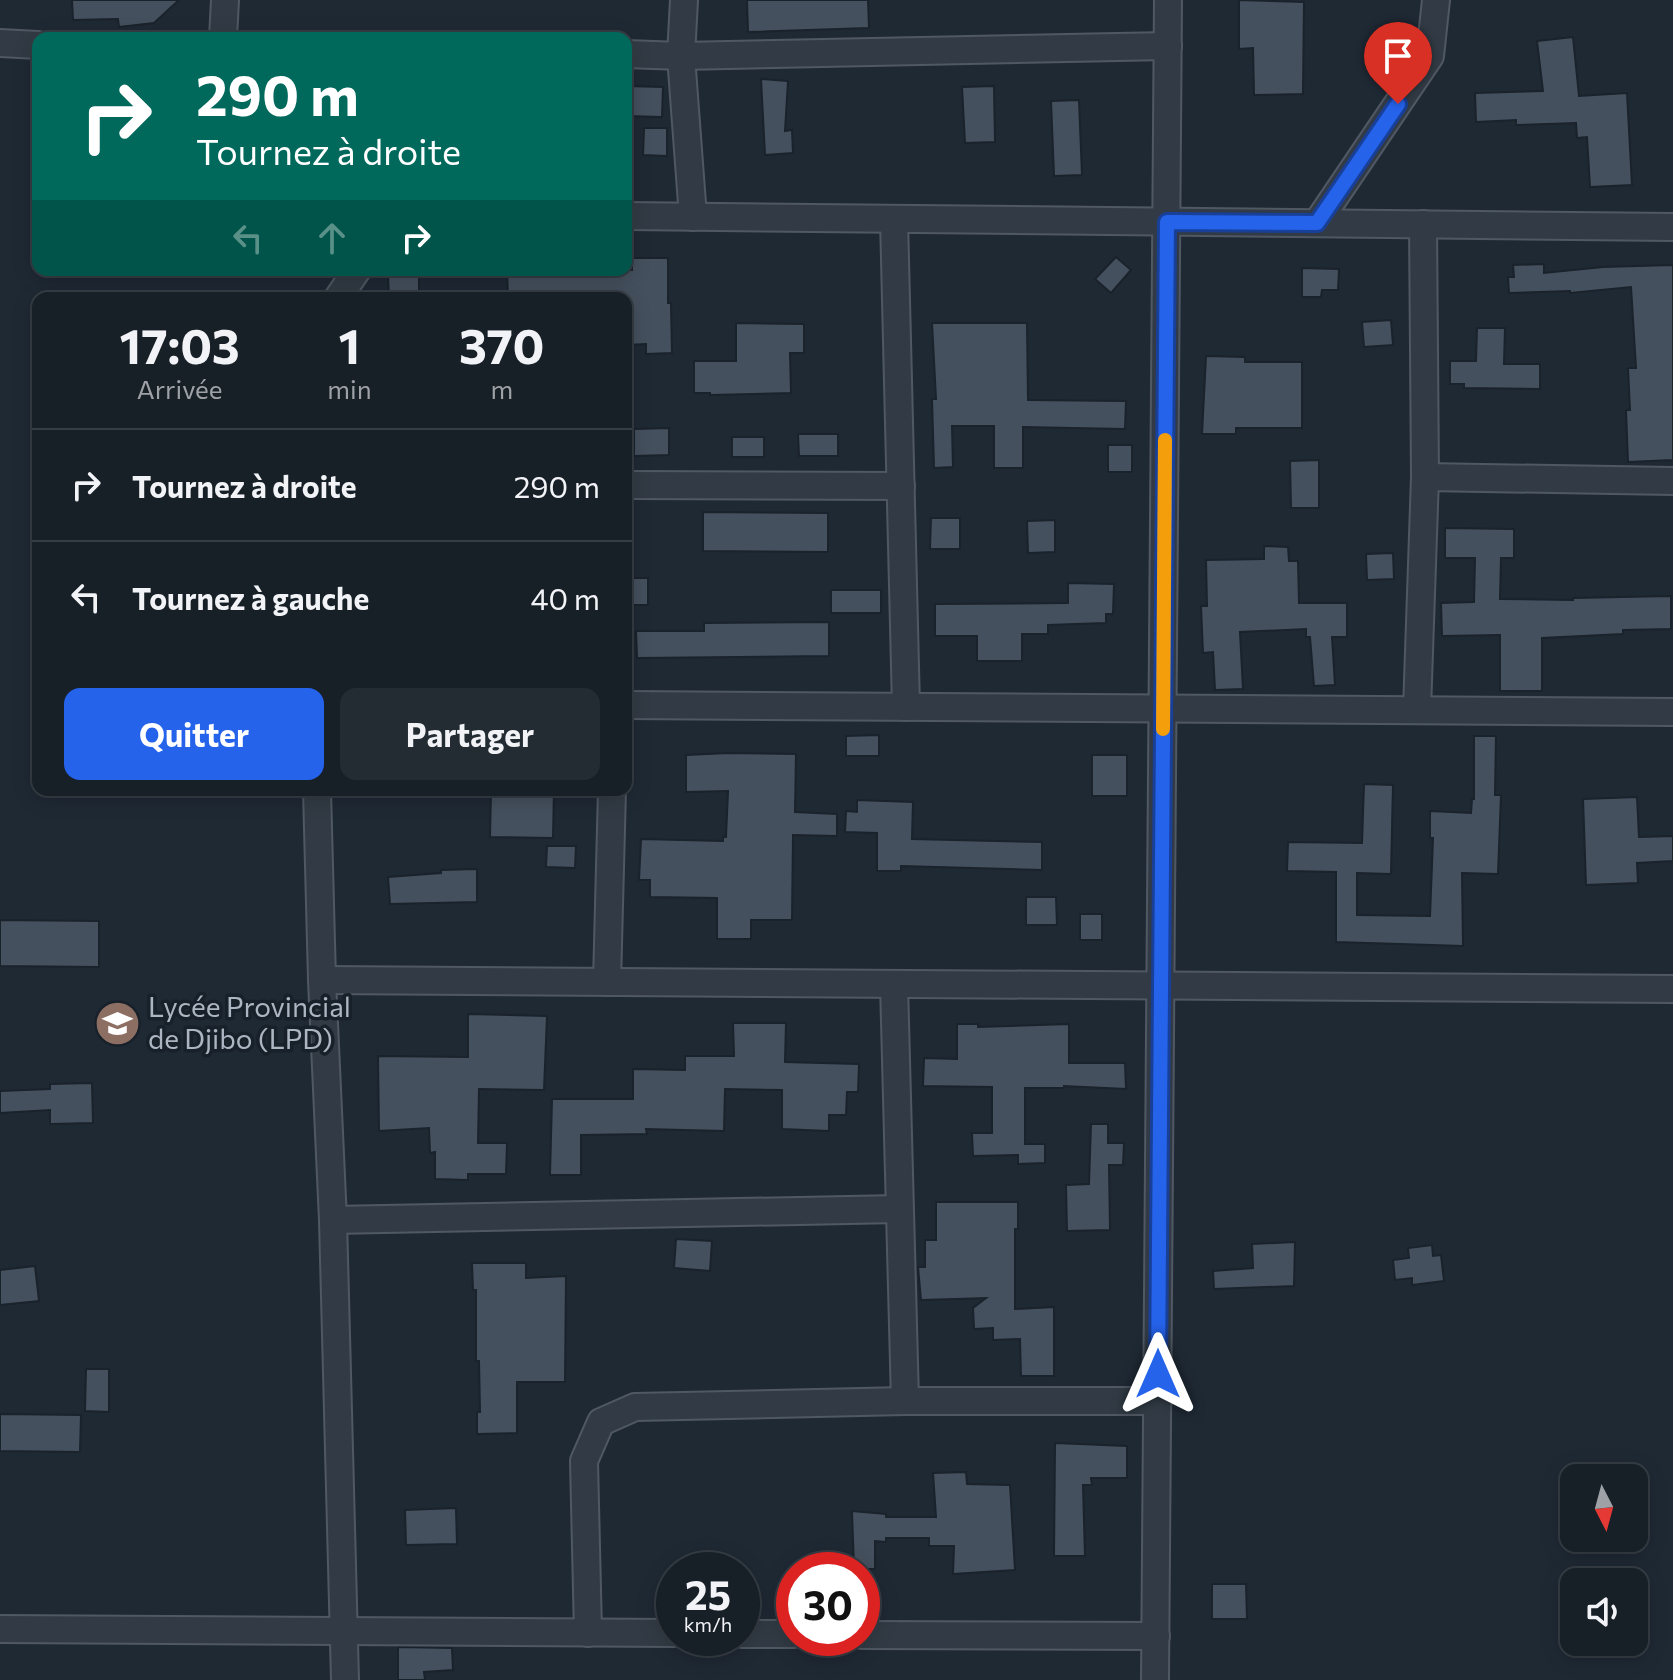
<!DOCTYPE html>
<html lang="fr">
<meta charset="utf-8">
<style>
body{margin:0;font-family:Commissioner,sans-serif;background:#242c33;color:#f1f3f6;height:100vh;display:flex;flex-direction:column;font-size:30px;white-space:nowrap}
*{box-sizing:border-box;margin:0}
p{font-size:26px;color:#9ea2a7}
.icon{flex:none;width:44px;height:44px;fill:none;stroke:currentColor;stroke-width:2;stroke-linecap:round;stroke-linejoin:round}
.map{position:relative;flex:1;overflow:hidden}
.panel{position:absolute;left:32px;top:292px;width:600px;height:504px;display:flex;flex-direction:column;background:#171f27;border-radius:16px;box-shadow:0 4px 20px #0003,0 0 0 2px #363d44}
.panel>*{flex:none}
.guide{position:absolute;left:32px;top:32px;width:600px;height:244px;border-radius:16px;box-shadow:0 4px 20px #0003,0 0 0 2px #363d44;background:#00695c;color:#fff;overflow:hidden}
.needle{width:52px;rotate:174deg}
.controls{position:absolute;left:1560px;top:1464px;display:grid;gap:16px}
.controls a{display:grid;place-items:center;width:88px;height:88px;border-radius:16px;background:#171f27;box-shadow:0 4px 20px #0003,0 0 0 2px #363d44;font-size:40px}
.speed{position:absolute;left:656px;top:1552px;display:flex;gap:16px;font-size:40px;font-weight:700;text-align:center}
.speed>*{display:grid;place-content:center;width:104px;height:104px;border-radius:50%;background:#171f27;box-shadow:0 4px 20px #0003,0 0 0 2px #363d44;line-height:1}
.speed small{font-size:20px;font-weight:400}
.speed .limit{border:12px solid #d22;background:#fff;color:#111}
.pin{position:absolute;display:grid;place-items:center;width:68px;height:68px;color:#fff;margin:-82px -34px;border-radius:50% 50% 50% 0;rotate:-45deg;box-shadow:0 0 8px #0007}
.pin .icon{rotate:45deg}
.me{position:absolute;width:88px;margin:-44px;rotate:0deg;stroke-linejoin:round;filter:drop-shadow(0 0 6px #0008)}
.turn{display:flex;align-items:center;gap:28px;height:168px;padding:0 32px;font-size:36px}
.turn .icon{width:104px;height:104px;stroke-width:2.5}
.turn b{display:block;font-size:56px;line-height:68px}
.lanes{display:flex;align-items:center;height:76px;padding:0 32px;background:#0003;justify-content:center;gap:40px;direction:ltr}
.lanes .off{opacity:.35}
.eta{display:flex;justify-content:space-evenly;align-items:center;height:136px;text-align:center}
.eta b{font-size:48px;font-weight:700;line-height:56px}
.action{display:flex;gap:16px;margin-top:auto;padding:16px 32px}
.action a{flex:1;height:92px;border-radius:16px;background:#2563eb;color:#fff;font-size:32px;font-weight:700;line-height:92px;text-align:center}
.action a+a{background:#242c33;color:#f1f3f6}
ul{padding:0;list-style:none}
li{display:flex;align-items:center;gap:24px;height:112px;padding:0 32px;border-top:2px solid #363d44}
li div{flex:1}
li b{display:block;font-size:30px}
li em{font-style:normal}
.map>svg:first-child{display:block}
</style>
<div class="map">
<svg width="1673" height="1680" viewBox="0 0 1673 1680">
<rect width="100%" height="100%" fill="#1f2934"/>
<g fill="#45505e" stroke="#1a222b" stroke-width="2">
<polygon points="72,0 179,0 154,23 119,27 118,19 73,20"/>
<polygon points="747,0 868,0 869,28 748,32"/>
<polygon points="1239,0 1304,2 1303,94 1254,95 1253,48 1239,49"/>
<polygon points="1573,37 1579,96 1627,93 1632,185 1590,187 1587,137 1577,138 1576,123 1516,125 1516,120 1476,122 1475,93 1543,91 1537,41"/>
<polygon points="761,79 788,81 785,131 792,130 793,153 765,155"/>
<polygon points="626,86 663,87 662,117 626,116"/>
<polygon points="994,86 995,142 965,143 962,87"/>
<polygon points="1079,100 1082,175 1054,176 1051,101"/>
<polygon points="644,128 667,128 667,156 643,155"/>
<polygon points="1116,257 1131,270 1111,293 1095,279"/>
<polygon points="632,258 668,258 668,303 671,303 672,353 646,354 646,344 626,345 626,298 508,298 507,270 632,270"/>
<polygon points="1544,264 1544,273 1603,267 1673,265 1673,460 1628,462 1626,410 1630,410 1628,368 1636,368 1631,287 1570,293 1570,291 1509,293 1508,277 1514,277 1513,265"/>
<polygon points="1302,268 1339,269 1338,290 1322,290 1321,297 1302,297"/>
<polygon points="388,275 419,275 419,298 389,298"/>
<polygon points="1391,320 1393,345 1364,347 1362,322"/>
<polygon points="736,323 804,324 804,353 790,353 791,393 710,395 710,393 694,393 694,361 736,361"/>
<polygon points="932,323 1027,323 1028,400 1126,401 1125,429 1023,427 1023,468 994,468 994,426 952,426 953,467 934,468 932,399 936,399"/>
<polygon points="1477,328 1505,328 1504,364 1540,364 1540,389 1464,388 1464,384 1450,384 1450,361 1476,361"/>
<polygon points="1206,356 1245,357 1245,362 1302,362 1302,428 1236,428 1236,434 1202,434"/>
<polygon points="669,428 669,455 634,456 634,429"/>
<polygon points="798,434 838,434 838,456 799,456"/>
<rect x="732" y="437" width="32" height="20"/>
<rect x="1108" y="445" width="24" height="27"/>
<polygon points="1319,460 1319,508 1291,508 1290,461"/>
<polygon points="703,512 828,513 828,552 703,551"/>
<polygon points="931,518 960,518 960,549 930,549"/>
<polygon points="1055,520 1055,552 1028,553 1027,521"/>
<polygon points="1445,528 1514,529 1514,558 1501,558 1500,599 1573,600 1573,598 1671,596 1671,629 1623,630 1623,634 1542,638 1542,691 1500,691 1500,635 1442,636 1441,603 1474,602 1475,558 1445,558"/>
<polygon points="1264,546 1288,547 1289,561 1298,561 1299,603 1347,603 1347,637 1332,637 1335,685 1314,686 1310,637 1306,637 1306,629 1240,632 1243,689 1215,690 1213,652 1203,653 1201,606 1207,606 1206,560 1264,559"/>
<polygon points="1393,553 1394,579 1367,580 1366,554"/>
<rect x="626" y="578" width="22" height="27"/>
<polygon points="1068,583 1114,584 1113,614 1106,614 1106,623 1048,625 1048,634 1022,634 1022,661 977,661 977,636 935,636 935,604 1068,603"/>
<rect x="831" y="590" width="50" height="23"/>
<polygon points="829,622 829,656 637,658 636,631 704,631 704,623"/>
<polygon points="879,735 879,756 846,756 846,736"/>
<polygon points="1474,736 1496,736 1495,795 1501,795 1498,874 1462,873 1463,946 1336,942 1336,872 1287,871 1288,842 1362,843 1364,784 1393,785 1391,874 1357,873 1357,915 1430,916 1433,838 1430,838 1430,811 1471,813 1472,799 1474,799"/>
<polygon points="729,753 796,754 795,812 837,814 837,836 793,835 792,920 751,920 751,939 717,939 717,898 650,897 650,880 639,880 641,839 723,841 723,837 726,837 728,791 686,792 686,755"/>
<rect x="1092" y="755" width="35" height="41"/>
<polygon points="491,790 554,790 553,838 490,837"/>
<polygon points="1637,797 1639,837 1673,836 1673,861 1637,863 1638,883 1586,885 1583,799"/>
<polygon points="857,800 913,802 912,839 1042,842 1042,870 901,866 901,871 877,871 877,833 845,832 846,811 857,812"/>
<polygon points="547,846 576,846 575,868 546,867"/>
<polygon points="477,869 477,902 390,904 388,877 441,873 441,870"/>
<polygon points="1026,897 1056,897 1057,925 1026,925"/>
<rect x="1080" y="914" width="22" height="26"/>
<polygon points="0,920 99,921 99,967 0,966"/>
<polygon points="468,1014 547,1016 544,1090 479,1089 478,1143 507,1143 506,1174 468,1174 468,1180 435,1179 435,1152 430,1153 429,1128 379,1131 378,1056 468,1057"/>
<polygon points="733,1023 786,1023 785,1062 859,1064 858,1092 847,1092 846,1115 829,1115 829,1131 782,1129 782,1090 725,1089 724,1131 646,1129 647,1134 581,1135 581,1175 550,1175 552,1099 633,1099 633,1069 685,1070 685,1056 734,1056"/>
<polygon points="957,1024 978,1024 978,1027 1069,1024 1069,1063 1125,1063 1126,1089 1064,1086 1064,1088 1025,1088 1025,1144 1045,1144 1045,1163 1018,1164 1018,1155 973,1156 972,1133 992,1133 992,1087 923,1086 924,1058 957,1059"/>
<polygon points="92,1083 93,1123 50,1124 50,1110 0,1113 0,1091 50,1089 50,1084"/>
<polygon points="1091,1124 1108,1124 1108,1143 1124,1143 1123,1165 1109,1165 1110,1230 1067,1231 1066,1185 1089,1184"/>
<polygon points="936,1202 1018,1202 1018,1229 1015,1229 1015,1309 1054,1307 1054,1376 1021,1376 1020,1339 993,1340 993,1328 974,1329 973,1308 986,1298 921,1300 918,1267 925,1267 925,1240 936,1240"/>
<polygon points="676,1239 712,1241 710,1271 674,1268"/>
<polygon points="1295,1242 1294,1286 1214,1289 1213,1271 1253,1268 1252,1244"/>
<polygon points="1432,1245 1433,1256 1441,1255 1444,1281 1412,1285 1412,1278 1395,1280 1393,1260 1409,1258 1408,1248"/>
<polygon points="472,1263 526,1263 526,1278 566,1276 565,1382 517,1382 517,1433 477,1434 477,1412 480,1412 479,1361 476,1361 476,1290 473,1290"/>
<polygon points="35,1266 39,1301 0,1305 0,1270"/>
<polygon points="86,1369 109,1369 109,1412 85,1411"/>
<polygon points="0,1414 81,1415 80,1452 0,1451"/>
<polygon points="1055,1443 1127,1446 1127,1478 1091,1478 1092,1485 1083,1485 1085,1556 1054,1556"/>
<polygon points="966,1472 967,1484 1010,1485 1015,1570 953,1574 954,1546 929,1546 929,1538 886,1538 886,1542 875,1541 875,1569 854,1569 852,1511 886,1514 886,1517 936,1517 933,1473"/>
<polygon points="456,1508 457,1544 406,1545 405,1510"/>
<polygon points="1212,1584 1246,1584 1247,1619 1212,1619"/>
<polygon points="398,1647 452,1648 453,1670 424,1672 425,1680 398,1680"/>
</g>
<g fill="none" stroke-linecap="round" stroke-linejoin="round">
<defs>
<g id="minor">
<polyline points="684,0 681,56 693,217"/>
<polyline points="223,38 225,0"/>
<polyline points="0,43 38,45"/>
<polyline points="626,54 681,56 1168,46"/>
<polyline points="626,216 1673,227"/>
<polyline points="894,219 906,707"/>
<polyline points="1317,223 1430,56 1436,0"/>
<polyline points="338,298 357,270"/>
<polyline points="1425,477 1673,481"/>
<polyline points="626,485 901,486"/>
<polyline points="626,705 1673,712"/>
<polyline points="1417,710 1425,477 1423,224"/>
<polyline points="317,790 322,980 333,1220 345,1680"/>
<polyline points="322,980 1673,989"/>
<polyline points="607,982 612,790"/>
<polyline points="894,984 905,1401"/>
<polyline points="333,1220 898,1209"/>
<polyline points="0,1629 674,1633"/>
<polyline points="588,1633 584,1461 601,1422 635,1407 905,1401 1158,1401"/>
<polyline points="742,1634 794,1634"/>
<polyline points="862,1635 1156,1636"/>
<polyline points="1155,1680 1168,0"/>
</g>
</defs>
<use href="#minor" stroke="#505863" stroke-width="30"/>
<use href="#minor" stroke="#323b45" stroke-width="26"/>
</g>
<g fill="none" stroke-linecap="round" stroke-linejoin="round">
<defs>
<polyline id="route" points="1158,1374 1167,222 1317,223 1398,104"/>
</defs>
<use href="#route" stroke="#184099" stroke-width="20"/>
<use href="#route" stroke="#2563eb" stroke-width="14"/>
<polyline stroke="#f59e0b" stroke-width="14" points="1163,729 1165,440"/>
</g>
<defs>
<symbol id="school-disc" viewBox="-11 -11 22 22"><circle r="9.5" fill="#8d6e63" stroke="#182029"/><path d="M0-5L7-2L0 1L-7-2ZM-4 1L0 2.5L4 1V4Q0 6-4 4Z" fill="#fff"/></symbol>
</defs>
<g fill-rule="evenodd">
<use href="#school-disc" x="92" y="998" width="51" height="51"/>
</g>
<g text-anchor="middle" stroke-width="7" stroke-linejoin="round" paint-order="stroke">
<g font-size="28" fill="#acb5c2" stroke="#182029" text-anchor="start">
<text x="148" y="1017">Lycée Provincial<tspan x="148" dy="32">de Djibo (LPD)</tspan></text>
</g>
</g>
</svg>
<div class="controls">
<a><svg class="needle" viewBox="-14 -14 28 28"><path d="M0-13l5 13h-10z" fill="#e53935"/><path d="M0 13l5-13h-10z" fill="#9ea2a7"/></svg></a>
<a><svg class="icon" aria-label="sound" viewBox="0 0 24 24"><path d="M4 9h4l5-4v14l-5-4H4zM17 9q2 3 0 6"/></svg></a>
</div>
<div class="speed"><div>25<small>km/h</small></div><div class="limit">30</div></div>
<div class="pin" style="left:1398px;top:104px;background:#d93025"><svg class="icon" aria-label="arrive" viewBox="0 0 24 24"><path d="M6 21V4h12l-3 4 3 4H6"/></svg></div>
<svg class="me" style="left:1158px;top:1374px" viewBox="-20 -20 40 40"><path d="M0-17L14 15 0 8-14 15z" fill="#2563eb" stroke="#fff" stroke-width="4"/></svg>
<div class="guide">
<div class="turn"><svg class="icon" aria-label="right" viewBox="0 0 24 24"><path d="M7 20v-9h11M14 6l5 5-5 5"/></svg><div><b>290 m</b>Tournez à droite</div></div>
<div class="lanes"><svg class="icon off" aria-label="left" viewBox="0 0 24 24"><path d="M17 20v-9H6M10 6l-5 5 5 5"/></svg><svg class="icon off" aria-label="ahead" viewBox="0 0 24 24"><path d="M12 20V5M6 11l6-6 6 6"/></svg><svg class="icon" aria-label="right" viewBox="0 0 24 24"><path d="M7 20v-9h11M14 6l5 5-5 5"/></svg></div>
</div>
<section class="panel">
<div class="eta">
<div><b>17:03</b><p>Arrivée</p></div>
<div><b>1</b><p>min</p></div>
<div><b>370</b><p>m</p></div>
</div>
<ul>
<li><svg class="icon" aria-label="right" viewBox="0 0 24 24"><path d="M7 20v-9h11M14 6l5 5-5 5"/></svg><div><b>Tournez à droite</b></div><em>290 m</em></li>
<li><svg class="icon" aria-label="left" viewBox="0 0 24 24"><path d="M17 20v-9H6M10 6l-5 5 5 5"/></svg><div><b>Tournez à gauche</b></div><em>40 m</em></li>
</ul>
<div class="action"><a>Quitter</a><a>Partager</a></div>
</section>
</div>
